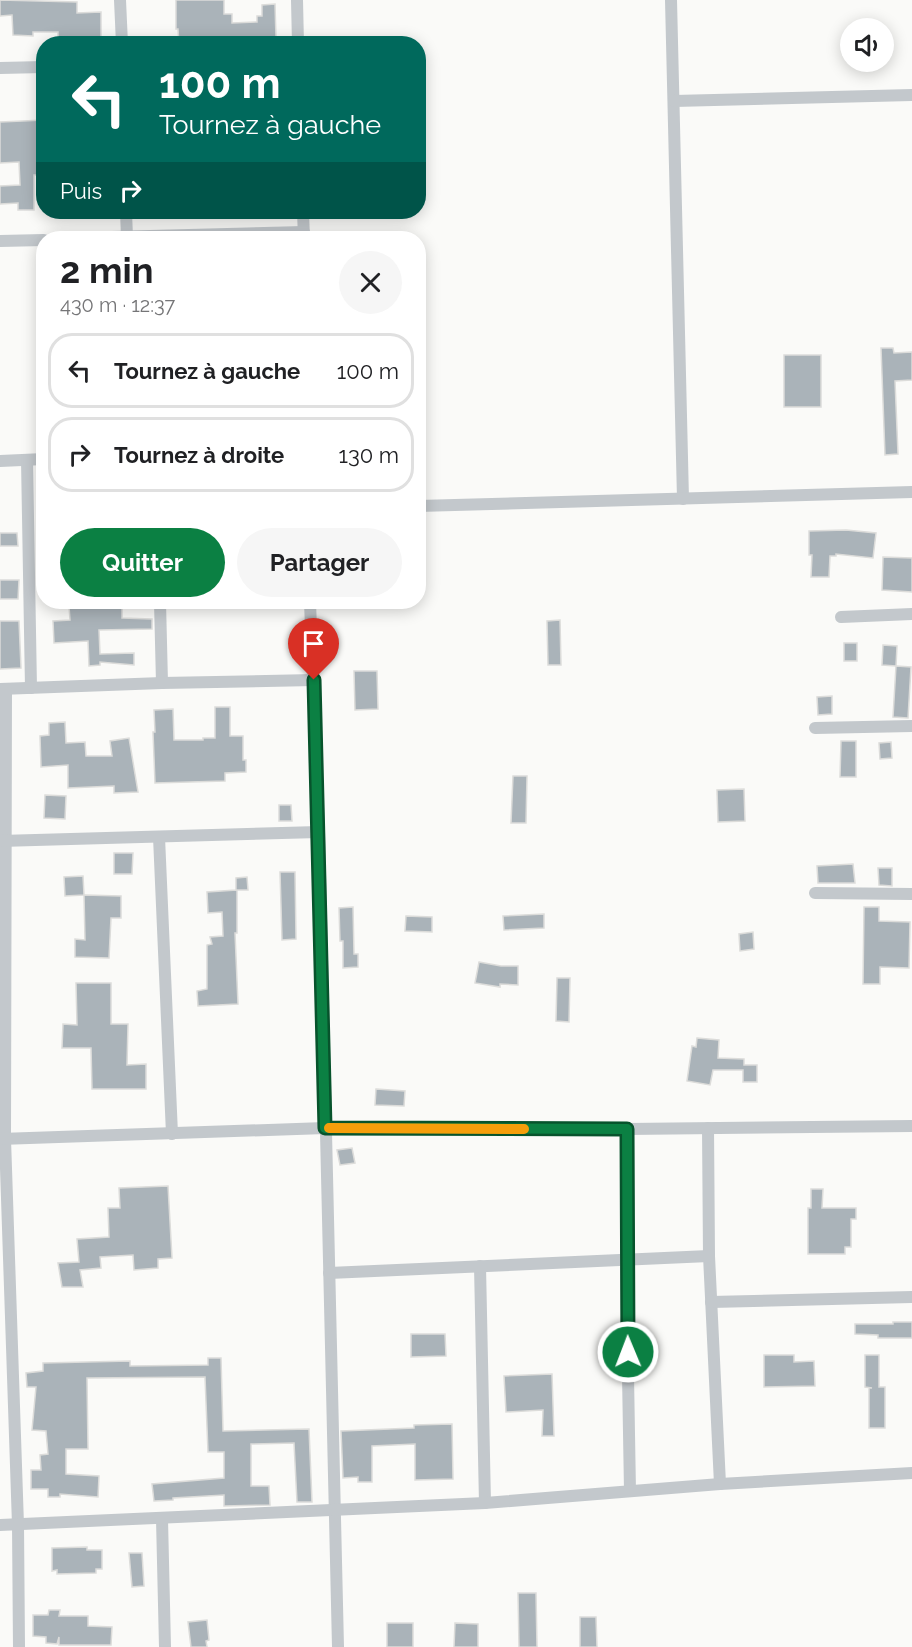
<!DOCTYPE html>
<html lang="fr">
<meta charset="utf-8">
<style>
body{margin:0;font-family:Raleway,sans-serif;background:#f6f6f6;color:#202124;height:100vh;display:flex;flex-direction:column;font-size:22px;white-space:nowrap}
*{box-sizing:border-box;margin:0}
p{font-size:20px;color:#757577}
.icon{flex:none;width:33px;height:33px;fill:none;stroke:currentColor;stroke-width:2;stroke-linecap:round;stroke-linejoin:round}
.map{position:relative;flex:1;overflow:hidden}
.drawer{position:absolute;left:36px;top:231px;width:390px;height:378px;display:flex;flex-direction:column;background:#fff;border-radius:24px;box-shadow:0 3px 15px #0003}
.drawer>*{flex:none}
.banner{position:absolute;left:36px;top:36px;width:390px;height:183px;border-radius:24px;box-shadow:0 3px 15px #0003;background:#00695c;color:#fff;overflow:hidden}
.buttons{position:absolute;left:840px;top:18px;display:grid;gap:12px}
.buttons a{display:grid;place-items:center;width:54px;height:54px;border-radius:50%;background:#fff;box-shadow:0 3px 15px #0003;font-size:30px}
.pin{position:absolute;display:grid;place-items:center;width:51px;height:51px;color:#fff;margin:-62px -26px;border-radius:50% 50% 50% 0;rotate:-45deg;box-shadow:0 0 6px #0007}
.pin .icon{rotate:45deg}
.me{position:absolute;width:66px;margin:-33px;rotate:359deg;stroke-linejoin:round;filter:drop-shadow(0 0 4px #0008)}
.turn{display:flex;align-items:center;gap:21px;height:126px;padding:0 24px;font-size:27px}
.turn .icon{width:78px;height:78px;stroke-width:2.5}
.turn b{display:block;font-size:42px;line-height:51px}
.then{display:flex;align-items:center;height:57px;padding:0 24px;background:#0003;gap:12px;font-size:22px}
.round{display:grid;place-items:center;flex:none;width:63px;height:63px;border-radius:32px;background:#f6f6f6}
.overview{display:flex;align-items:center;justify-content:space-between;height:102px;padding:0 24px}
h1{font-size:36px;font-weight:700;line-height:45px}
.action{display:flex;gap:12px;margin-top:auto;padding:12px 24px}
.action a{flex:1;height:69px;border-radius:36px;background:#0b8043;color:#fff;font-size:24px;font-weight:700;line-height:69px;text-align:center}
.action a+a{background:#f6f6f6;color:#202124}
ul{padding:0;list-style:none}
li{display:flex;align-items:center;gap:18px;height:75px;margin:0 12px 9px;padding:0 12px;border:3px solid #e0e0e0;border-radius:24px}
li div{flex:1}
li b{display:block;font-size:22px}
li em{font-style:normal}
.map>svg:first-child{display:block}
</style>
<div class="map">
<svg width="912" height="1647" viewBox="0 0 912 1647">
<rect width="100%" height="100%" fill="#fafaf8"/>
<g fill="#aab3b9" stroke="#dcdcda" stroke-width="1.5">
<polygon points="0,0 77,2 77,13 101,12 101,43 58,44 58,32 33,32 33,36 13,35 12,15 0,16"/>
<polygon points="176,0 224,0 224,14 232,14 232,23 257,22 257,16 262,16 262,5 275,4 276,38 237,40 237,44 179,44 178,29 176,29"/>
<polygon points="44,120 44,149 41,149 42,175 34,175 34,210 18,210 18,203 0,204 0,186 20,185 19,162 0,163 0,122"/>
<polygon points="881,348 893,348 894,353 912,352 912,380 895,381 898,454 885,455"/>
<rect x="784" y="355" width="37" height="52"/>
<polygon points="846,530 876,533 873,558 836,554 836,556 830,556 829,577 811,577 812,555 809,555 809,531"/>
<polygon points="0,533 17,533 18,546 0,546"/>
<polygon points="883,557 912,558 912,592 882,590"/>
<polygon points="0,580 19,580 18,599 0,599"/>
<polygon points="76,602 122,602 122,618 152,619 152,629 99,630 100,654 134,653 134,665 100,662 100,665 89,666 88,641 54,643 53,621 70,620 69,606 76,606"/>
<polygon points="560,620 561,665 548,665 547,621"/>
<polygon points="0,621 19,621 21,668 0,669"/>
<rect x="844" y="643" width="13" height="18"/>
<polygon points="883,645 897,646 896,666 882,665"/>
<polygon points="896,666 911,667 908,718 893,717"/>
<polygon points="354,671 377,671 378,709 355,710"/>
<polygon points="832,696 832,714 818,715 817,697"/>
<polygon points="215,707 230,707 230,736 243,736 243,760 246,760 246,772 225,773 225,781 155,783 153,732 155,732 154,710 173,709 174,740 203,740 203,738 215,738"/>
<polygon points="65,722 66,743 85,742 86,756 112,756 110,741 129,738 138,792 114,793 114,786 68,788 68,765 41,767 40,736 49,735 49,723"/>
<polygon points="841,741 856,741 856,777 840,777"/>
<polygon points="891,742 892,758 880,759 879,743"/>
<polygon points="513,776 527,776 526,823 511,823"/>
<polygon points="744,789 745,821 718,822 717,790"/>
<polygon points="45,795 66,796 65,819 44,818"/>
<polygon points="279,805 291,805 292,821 279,821"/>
<polygon points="114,853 133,853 132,874 114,874"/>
<polygon points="853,864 855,883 818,883 817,866"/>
<polygon points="878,868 892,868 892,886 879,885"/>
<polygon points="280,872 295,872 296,939 282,940"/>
<polygon points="83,876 84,895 65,896 64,877"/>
<polygon points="247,877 248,890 237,890 237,933 235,933 238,1004 198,1006 197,991 207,989 207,945 212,944 210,937 223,936 222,912 208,913 207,892 236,890 236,878"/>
<polygon points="84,895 121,896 121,918 111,918 109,958 75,957 75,939 85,940"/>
<polygon points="353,907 354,954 358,954 358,967 343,968 343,941 340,941 339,908"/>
<polygon points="864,907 879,907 879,921 910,922 909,968 880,967 880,984 863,984"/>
<polygon points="544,914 544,928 504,930 503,916"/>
<polygon points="406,916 432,917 432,932 405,931"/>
<polygon points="753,932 754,949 740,951 739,934"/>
<polygon points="479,962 501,966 518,966 518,985 500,984 500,987 475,983"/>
<polygon points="557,978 570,978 569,1022 556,1021"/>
<polygon points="76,983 111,983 111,1024 128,1024 127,1065 146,1064 146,1089 92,1089 91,1048 62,1048 63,1024 77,1025"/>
<polygon points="697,1038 719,1040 718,1058 744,1059 744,1065 757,1065 757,1082 743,1082 743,1070 713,1070 710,1085 687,1081 692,1046 696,1047"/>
<polygon points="376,1089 405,1091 404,1106 375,1105"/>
<polygon points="352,1148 355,1163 340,1165 337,1150"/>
<polygon points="168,1186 172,1258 158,1259 158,1268 134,1270 133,1255 100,1257 101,1268 80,1270 83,1287 62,1287 58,1263 79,1262 77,1239 109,1237 108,1208 120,1208 119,1188"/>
<polygon points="811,1189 823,1189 822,1208 856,1208 856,1219 851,1219 851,1247 845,1247 845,1254 808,1254 808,1208 811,1208"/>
<polygon points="893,1322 912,1322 912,1338 878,1338 878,1335 855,1334 855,1324 893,1324"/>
<polygon points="411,1334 445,1334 446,1356 411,1357"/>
<polygon points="764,1355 794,1355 794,1362 814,1361 815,1386 764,1387"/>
<polygon points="865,1355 879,1355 879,1387 885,1387 885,1428 869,1428 869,1388 872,1388 865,1387"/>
<polygon points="208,1358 221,1358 223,1431 309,1429 312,1502 297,1502 294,1443 251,1444 251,1486 269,1486 270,1505 224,1506 224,1495 173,1498 173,1500 154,1501 152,1484 224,1478 224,1452 208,1452 205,1377 87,1378 88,1449 66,1449 66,1474 99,1476 98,1497 60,1494 60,1497 48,1497 48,1489 31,1489 31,1470 41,1470 40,1455 48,1454 46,1431 32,1430 36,1387 27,1387 26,1373 43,1371 43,1363 130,1361 130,1366 208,1365"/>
<polygon points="552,1374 554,1436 542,1436 543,1410 506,1412 504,1376"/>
<polygon points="452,1424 453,1479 415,1480 415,1444 372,1446 372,1482 358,1482 358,1477 343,1478 341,1431 414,1428 414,1425"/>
<polygon points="87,1547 87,1550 102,1550 102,1569 96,1569 96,1573 57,1574 57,1570 52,1571 52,1548"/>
<polygon points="129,1553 142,1553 144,1586 132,1587"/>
<polygon points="518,1593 536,1593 537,1647 519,1647"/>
<polygon points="49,1610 60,1610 59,1616 88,1616 88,1626 112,1627 111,1645 59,1645 59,1637 57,1644 46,1643 46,1637 33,1636 33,1615 48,1615"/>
<polygon points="580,1617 596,1617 597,1647 580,1647"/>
<polygon points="207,1620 209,1640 206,1641 207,1647 191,1647 188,1622"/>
<rect x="387" y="1623" width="26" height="24"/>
<polygon points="455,1623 478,1624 478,1647 454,1647"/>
</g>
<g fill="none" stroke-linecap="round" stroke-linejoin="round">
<g stroke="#c3c8cc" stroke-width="12">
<polyline points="120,0 122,44"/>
<polyline points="297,0 298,44"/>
<polyline points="671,0 683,499"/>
<polyline points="0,68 44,67"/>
<polyline points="674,101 912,95"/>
<polyline points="126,212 127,237"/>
<polyline points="303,212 304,238"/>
<polyline points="73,238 304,232"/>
<polyline points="0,241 44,240"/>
<polyline points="27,460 31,688"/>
<polyline points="0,461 44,459"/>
<polyline points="418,506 912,492"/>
<polyline points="160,602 162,683"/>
<polyline points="310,602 319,832 338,1647"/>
<polyline points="841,617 912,614"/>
<polyline points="0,689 162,683 314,680"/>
<polyline points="6,689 5,1139 18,1525 19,1647"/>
<polyline points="815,728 912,726"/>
<polyline points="159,837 172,1134"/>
<polyline points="0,841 319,832"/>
<polyline points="815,893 912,894"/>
<polyline points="708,1128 709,1256 720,1484"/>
<polyline points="627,1129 626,1259 630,1491"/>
<polyline points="0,1139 325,1128 627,1129 912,1126"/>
<polyline points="480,1266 485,1503"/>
<polyline points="329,1273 709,1256"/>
<polyline points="711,1302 912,1297"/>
<polyline points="162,1519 165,1647"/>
<polyline points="0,1525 485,1503 720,1484 912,1473"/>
</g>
</g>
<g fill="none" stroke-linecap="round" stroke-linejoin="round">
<defs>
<polyline id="route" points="314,680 325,1128 627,1129 628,1352"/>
</defs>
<use href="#route" stroke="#07532c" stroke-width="15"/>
<use href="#route" stroke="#0b8043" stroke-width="10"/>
<polyline stroke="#f59e0b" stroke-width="10" points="329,1128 524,1129"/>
</g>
</svg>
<div class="buttons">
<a><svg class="icon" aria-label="sound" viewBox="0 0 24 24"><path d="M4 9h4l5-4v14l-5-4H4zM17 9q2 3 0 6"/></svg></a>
</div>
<div class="pin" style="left:314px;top:680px;background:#d93025"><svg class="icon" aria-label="arrive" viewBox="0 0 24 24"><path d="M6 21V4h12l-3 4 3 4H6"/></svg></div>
<svg class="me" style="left:628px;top:1352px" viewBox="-20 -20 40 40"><circle r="17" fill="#0b8043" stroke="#fff" stroke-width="3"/><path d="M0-11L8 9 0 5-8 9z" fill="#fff"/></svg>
<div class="banner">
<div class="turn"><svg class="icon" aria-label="left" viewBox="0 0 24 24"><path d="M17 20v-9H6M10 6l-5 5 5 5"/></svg><div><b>100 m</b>Tournez à gauche</div></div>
<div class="then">Puis<svg class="icon" aria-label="right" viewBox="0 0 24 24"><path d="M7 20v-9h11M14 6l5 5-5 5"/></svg></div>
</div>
<section class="drawer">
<div class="overview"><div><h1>2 min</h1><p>430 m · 12:37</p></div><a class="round"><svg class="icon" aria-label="close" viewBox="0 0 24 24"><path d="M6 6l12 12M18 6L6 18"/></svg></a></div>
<ul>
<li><svg class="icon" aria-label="left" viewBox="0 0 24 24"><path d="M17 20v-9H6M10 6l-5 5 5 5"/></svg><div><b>Tournez à gauche</b></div><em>100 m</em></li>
<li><svg class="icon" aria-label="right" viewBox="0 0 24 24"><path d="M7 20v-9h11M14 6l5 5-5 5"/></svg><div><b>Tournez à droite</b></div><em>130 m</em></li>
</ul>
<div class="action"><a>Quitter</a><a>Partager</a></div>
</section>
</div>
